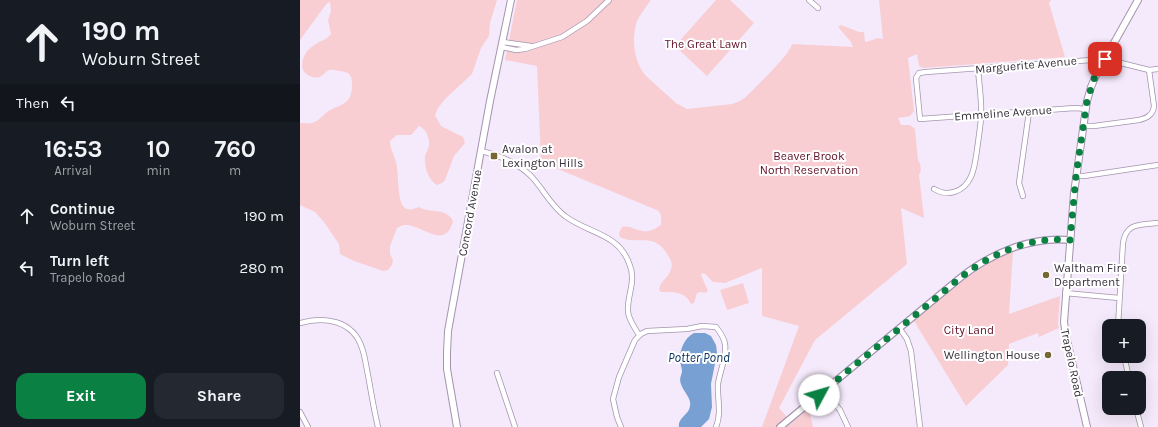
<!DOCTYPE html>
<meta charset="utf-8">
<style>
body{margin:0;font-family:Karla,sans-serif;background:#242831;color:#f1f3f6;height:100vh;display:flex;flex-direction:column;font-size:15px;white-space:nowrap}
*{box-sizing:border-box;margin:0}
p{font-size:13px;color:#9ea1a6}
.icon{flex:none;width:22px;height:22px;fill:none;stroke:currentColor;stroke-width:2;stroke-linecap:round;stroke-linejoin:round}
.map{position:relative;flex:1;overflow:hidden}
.drawer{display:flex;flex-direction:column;background:#171b24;width:300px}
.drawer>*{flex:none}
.top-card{background:#171b24;color:#f1f3f6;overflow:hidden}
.fabs{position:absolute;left:802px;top:319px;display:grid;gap:8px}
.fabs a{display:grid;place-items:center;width:44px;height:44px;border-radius:8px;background:#171b24;box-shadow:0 4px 16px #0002;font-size:20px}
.pin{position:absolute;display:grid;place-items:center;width:34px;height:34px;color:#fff;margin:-17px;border-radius:8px;box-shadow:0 2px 6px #0006}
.me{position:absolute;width:44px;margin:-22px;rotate:51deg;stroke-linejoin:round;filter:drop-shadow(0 0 3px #0008)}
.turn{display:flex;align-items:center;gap:14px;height:84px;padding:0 16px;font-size:18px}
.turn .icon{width:52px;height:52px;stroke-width:2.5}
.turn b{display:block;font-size:28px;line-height:34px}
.then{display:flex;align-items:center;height:38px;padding:0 16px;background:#0003;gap:8px;font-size:15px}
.eta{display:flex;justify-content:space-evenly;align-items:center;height:68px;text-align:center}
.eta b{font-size:24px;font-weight:700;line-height:28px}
.action{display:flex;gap:8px;margin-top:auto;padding:8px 16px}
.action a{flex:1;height:46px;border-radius:12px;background:#0b8043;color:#fff;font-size:16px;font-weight:700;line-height:46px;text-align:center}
.action a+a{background:#242831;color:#f1f3f6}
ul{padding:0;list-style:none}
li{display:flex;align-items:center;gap:12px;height:52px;padding:0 16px}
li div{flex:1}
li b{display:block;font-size:15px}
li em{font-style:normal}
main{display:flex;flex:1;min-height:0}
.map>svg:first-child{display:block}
</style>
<main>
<section class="drawer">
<div class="top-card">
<div class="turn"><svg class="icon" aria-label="ahead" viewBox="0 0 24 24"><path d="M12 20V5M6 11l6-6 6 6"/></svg><div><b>190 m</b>Woburn Street</div></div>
<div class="then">Then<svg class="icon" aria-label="left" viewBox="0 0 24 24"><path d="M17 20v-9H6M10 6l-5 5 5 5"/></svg></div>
</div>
<div class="eta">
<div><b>16:53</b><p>Arrival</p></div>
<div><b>10</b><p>min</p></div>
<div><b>760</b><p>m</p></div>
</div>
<ul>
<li><svg class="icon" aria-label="ahead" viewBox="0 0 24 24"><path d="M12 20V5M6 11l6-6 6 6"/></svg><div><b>Continue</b><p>Woburn Street</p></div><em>190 m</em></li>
<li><svg class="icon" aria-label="left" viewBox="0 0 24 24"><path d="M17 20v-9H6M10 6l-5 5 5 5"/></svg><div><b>Turn left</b><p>Trapelo Road</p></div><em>280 m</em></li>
</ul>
<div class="action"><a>Exit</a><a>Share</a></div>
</section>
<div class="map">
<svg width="858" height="427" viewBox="0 0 858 427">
<rect width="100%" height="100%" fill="#f5eafc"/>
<g fill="#f8ced3">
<path d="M0,0H197L190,23L189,36L181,48L172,74L146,98L138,108L135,115L141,126L163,137L165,143L154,156L145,180L142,183L137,185C128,180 124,166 125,157C126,152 129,149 129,144C130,138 125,128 119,126L111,135H97L90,141C90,149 94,154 96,162C99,173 97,200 104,207C109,212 114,208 119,207C131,214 146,207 153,221C145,251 123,225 106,225C103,225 100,226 97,228L90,246V254L93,260L92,265L88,270L83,271L54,261L40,254L39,244L24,222L15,212L0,205V123C4,123 9,124 12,123C19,121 22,116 27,112C39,104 52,106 52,85C52,82 52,77 49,74C47,72 43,72 40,71C37,71 34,69 31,70C26,70 25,74 21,76C16,80 6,76 3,70C0,61 6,50 13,46C19,41 25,41 31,34L28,20L31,11L30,2L27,3L0,40Z"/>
<path d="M217,0H351C346,7 341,13 337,21C331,39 334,63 346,76L376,103L387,109L432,104L440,101L446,97C456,86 489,56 492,44L553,47L551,42L538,27L541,25L559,32H564L565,41L566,42L578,38L583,39L579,0H751L749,3L765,57L623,68L619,66L617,54L608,58L614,111L610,116L598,118L601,125H610L615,129L618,160C621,164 622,171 619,175L624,218L601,208L607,264L515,340L479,408L487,417L475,427H462L499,326L462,316V268L425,283L413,282L405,274L402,273L401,275L408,291L405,293L401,292L397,293L394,303L391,304C385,291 373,292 361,292L359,290C360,280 369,278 371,269C373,263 370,258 367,254C354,231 336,246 320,237L319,233L322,227C331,225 334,230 342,231C349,233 356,228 361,225V216L359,211L241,162L237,66L205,60Z"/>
<polygon points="416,0 430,0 454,23 407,76 375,46"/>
<path d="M713,251L709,314L760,296L758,324L759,328L739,337L738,333L709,344L708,365L666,406L614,321C645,295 675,267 713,251Z"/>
<polygon points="443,283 449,303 427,310 420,290"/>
<polygon points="509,408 513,427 486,427"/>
</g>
<path fill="#79a0d2" d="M394,333H405L411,336L416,345L417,353L411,384L412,407L409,419L401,427H379C378,417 389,415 390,406C392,399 383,391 381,384C379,379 381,376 382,372C382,368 381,366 380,362C379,351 384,338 394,333Z"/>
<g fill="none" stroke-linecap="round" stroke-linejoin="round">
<defs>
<g id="minor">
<polyline points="509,0 518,8"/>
<polyline points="203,42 231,46"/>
<polyline points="202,47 216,50 225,49 262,37 287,21 309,0"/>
<polyline points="786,109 775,108 620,119 616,78 619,73 626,72 805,59 849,70 858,69"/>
<path d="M783,126H794L839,120C847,118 853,115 854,106L849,70"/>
<path d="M181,151C198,155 217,163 230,175C243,188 250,205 265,216C287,233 318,233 329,263C337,281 327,294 328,311C328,319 335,328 339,335"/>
<polyline points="776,176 784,176 858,165"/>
<path d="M634,189C641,193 646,194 654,192C675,186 675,161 678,143C679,134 681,124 681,115C682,100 679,84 678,69"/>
<polyline points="723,196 719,183 729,112"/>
<polyline points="765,293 819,298"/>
<path d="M0,323C24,316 53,320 62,348C65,356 66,366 68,375C71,392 74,410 78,427"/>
<path d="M818,326L823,243C826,222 841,225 858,223"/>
<polyline points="600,329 607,339 611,351 620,427"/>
<polyline points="824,356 829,378"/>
<polyline points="197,373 215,427"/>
<polyline points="524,391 540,410 548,427"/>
<polyline points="836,408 841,427"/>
<polyline points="0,412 8,427"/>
<path d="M321,427L317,417L313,399L319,377L335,340L341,334L347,331L387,329L402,326L416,327C420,332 424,337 425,344C427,357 420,370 418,384C417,398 422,413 416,427"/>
</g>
<path id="tertiary" d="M480,427L660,278C690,254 730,236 770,240"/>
<g id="secondary">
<polyline points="157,427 147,369 147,353 148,331 190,101 211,0"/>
<polyline points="787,427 766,336 764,322 774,193 787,101 791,87 796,75 838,0"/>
</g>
</defs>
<use href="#minor" stroke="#a494af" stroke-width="6"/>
<use href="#tertiary" stroke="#a494af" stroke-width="8"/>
<use href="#secondary" stroke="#a494af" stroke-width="8"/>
<use href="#minor" stroke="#fff" stroke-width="4.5"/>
<use href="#tertiary" stroke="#fff" stroke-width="5.5"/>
<use href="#secondary" stroke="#fff" stroke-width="6"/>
</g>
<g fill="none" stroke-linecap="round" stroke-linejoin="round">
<path stroke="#0b8043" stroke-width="7" stroke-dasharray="0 12.6" d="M519,395L660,278C690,254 730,236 770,240L776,176L787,101L794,79L805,59"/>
</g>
<g fill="#756835" stroke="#fff" stroke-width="1.5">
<rect x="190" y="152" width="8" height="8" rx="2"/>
<circle cx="746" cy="275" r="4"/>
<circle cx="748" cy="355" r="4"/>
</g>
<g text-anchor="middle" stroke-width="4" stroke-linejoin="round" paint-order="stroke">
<g font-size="12" fill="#631129" stroke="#fff">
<text x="406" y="48">The Great Lawn</text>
<text x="509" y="160">Beaver Brook<tspan x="509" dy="14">North Reservation</tspan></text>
<text x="669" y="334">City Land</text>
</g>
<g font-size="12" fill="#38313c" stroke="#fff">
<text transform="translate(726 65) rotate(-5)" y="4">Marguerite Avenue</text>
<text transform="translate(703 113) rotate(-4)" y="4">Emmeline Avenue</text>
<text transform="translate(170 213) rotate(-80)" y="4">Concord Avenue</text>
<text transform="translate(772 363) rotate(78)" y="4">Trapelo Road</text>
</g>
<g font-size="12" fill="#38313c" stroke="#fff" text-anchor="start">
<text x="202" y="153">Avalon at<tspan x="202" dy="14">Lexington Hills</tspan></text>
<text x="754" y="272">Waltham Fire<tspan x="754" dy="14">Department</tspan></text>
<text x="740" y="359" text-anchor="end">Wellington House</text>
</g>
<g font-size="13" font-style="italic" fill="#093260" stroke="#fff">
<text x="399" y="362">Potter Pond</text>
</g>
</g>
</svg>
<div class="fabs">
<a>+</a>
<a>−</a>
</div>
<div class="pin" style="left:805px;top:59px;background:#d93025"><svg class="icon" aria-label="arrive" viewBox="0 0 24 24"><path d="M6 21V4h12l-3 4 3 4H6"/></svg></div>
<svg class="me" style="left:519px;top:395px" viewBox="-20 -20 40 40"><circle r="19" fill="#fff"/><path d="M0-13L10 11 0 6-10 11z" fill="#0b8043"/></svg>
</div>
</main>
